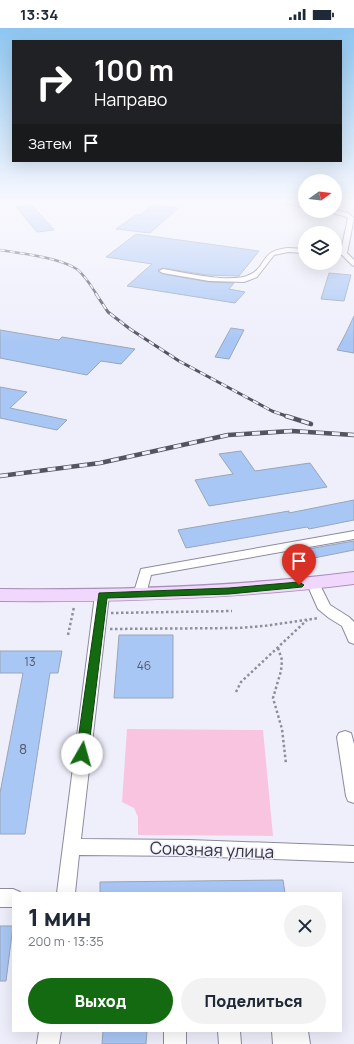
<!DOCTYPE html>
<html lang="ru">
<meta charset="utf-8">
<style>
body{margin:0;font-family:Manrope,sans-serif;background:#f2f2f3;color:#1f2937;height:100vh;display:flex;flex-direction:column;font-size:15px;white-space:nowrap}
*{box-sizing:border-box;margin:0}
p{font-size:13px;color:#747a83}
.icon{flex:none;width:22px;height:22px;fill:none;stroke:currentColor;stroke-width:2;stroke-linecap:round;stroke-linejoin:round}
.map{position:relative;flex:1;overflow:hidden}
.side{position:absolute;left:12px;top:864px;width:330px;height:140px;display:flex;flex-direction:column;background:#fff;border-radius:0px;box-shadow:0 4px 16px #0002}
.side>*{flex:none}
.guide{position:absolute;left:12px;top:12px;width:330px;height:122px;border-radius:0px;box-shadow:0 4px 16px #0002;background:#202124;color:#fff;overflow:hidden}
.needle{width:26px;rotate:75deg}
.buttons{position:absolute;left:298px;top:146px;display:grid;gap:8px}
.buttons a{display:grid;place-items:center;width:44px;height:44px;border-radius:50%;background:#fff;box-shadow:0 4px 16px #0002;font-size:20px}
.pin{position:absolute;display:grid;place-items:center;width:34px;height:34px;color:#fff;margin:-41px -17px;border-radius:50% 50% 50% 0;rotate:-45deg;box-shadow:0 0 4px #0007}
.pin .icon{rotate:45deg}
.me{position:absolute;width:44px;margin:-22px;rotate:7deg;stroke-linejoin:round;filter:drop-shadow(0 0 3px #0008)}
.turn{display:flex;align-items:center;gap:14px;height:84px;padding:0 16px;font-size:18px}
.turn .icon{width:52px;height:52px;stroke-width:2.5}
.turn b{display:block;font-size:28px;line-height:34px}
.then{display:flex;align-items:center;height:38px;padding:0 16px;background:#0003;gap:8px;font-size:15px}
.round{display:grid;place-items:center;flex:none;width:42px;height:42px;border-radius:21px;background:#f2f2f3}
.headline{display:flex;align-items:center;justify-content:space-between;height:68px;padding:0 16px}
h1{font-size:24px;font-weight:800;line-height:30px}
.button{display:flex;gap:8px;margin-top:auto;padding:8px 16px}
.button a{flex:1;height:46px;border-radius:24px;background:#136a10;color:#fff;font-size:16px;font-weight:800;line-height:46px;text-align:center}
.button a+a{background:#f2f2f3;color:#1f2937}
.status{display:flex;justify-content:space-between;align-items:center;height:28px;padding:0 20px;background:#fff;direction:ltr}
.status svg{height:11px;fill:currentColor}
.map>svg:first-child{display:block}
</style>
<div class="status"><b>13:34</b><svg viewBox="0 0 49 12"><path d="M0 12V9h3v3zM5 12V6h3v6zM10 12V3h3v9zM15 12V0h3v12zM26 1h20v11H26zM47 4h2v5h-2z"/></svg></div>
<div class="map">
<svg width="354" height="1016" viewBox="0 0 354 1016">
<rect width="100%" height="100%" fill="#efeffc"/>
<polygon fill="#f9c4e0" points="127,701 263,702 273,808 138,807 138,789 134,780 122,774"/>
<g fill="#a9c7f5" stroke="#99a5b7">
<polygon points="32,177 54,202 37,204 16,179"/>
<polygon points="152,177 178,180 150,205 116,201 136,187 141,187"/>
<polygon points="136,206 259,223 239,248 207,247 163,240 158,242 163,246 209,254 234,255 229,261 245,264 235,275 127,258 152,236 106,229"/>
<polygon points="329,245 351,247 344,273 321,271"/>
<polygon points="354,288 354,325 337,322 346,305"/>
<polygon points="231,300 244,302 229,331 215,329"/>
<polygon points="0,302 59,312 62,309 135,321 121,336 101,333 87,347 0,330"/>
<polygon points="0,359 27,364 10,380 67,392 57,402 0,390"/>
<polygon points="241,423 255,443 310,435 327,459 209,478 195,452 233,446 219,426"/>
<polygon points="354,472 354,492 309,501 307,499 186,520 178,502 289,483 289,485"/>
<polygon points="354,513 354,522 314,530 308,521"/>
<polygon points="119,607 173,607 173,670 114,670"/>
<polygon points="0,623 62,623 58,645 50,645 25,806 0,806 0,765 23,645 0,645"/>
<polygon points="283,852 285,865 100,865 100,854"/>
<polygon points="0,898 13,898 6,953 0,953"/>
<polygon points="103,1003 147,1003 146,1016 102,1016"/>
</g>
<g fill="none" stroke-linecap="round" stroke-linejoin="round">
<defs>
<g id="minor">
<polygon points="275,172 285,172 305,176 305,180"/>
<polygon points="335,182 348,185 354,190 347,225 354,232 354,238 352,237 342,227 335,226 335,222 341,223 348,190 344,188 324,183"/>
<path d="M288,220L305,221V225L288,224L274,227L257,249L244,254L209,253L163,245L159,243L163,241C183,244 231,256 249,247C268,239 258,223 288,220Z"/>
<polygon points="354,503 354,511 151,547 145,570 140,571 135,570 133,567 141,541"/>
<polygon points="313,552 318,553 330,577 349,589 354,594 354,616 349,614 342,598 329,590 318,581 307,556 308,553"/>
<polygon points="102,563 107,564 109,567 81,811 189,812 354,818 354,834 189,828 79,827 75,865 57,865 95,567 97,564"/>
<polygon points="345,703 351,705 354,716 354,775 348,773 346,768 337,709 339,705"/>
<polygon points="0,861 13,861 20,864 20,865 13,865 13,879 0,879"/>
<polygon points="39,1003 61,1003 59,1016 37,1016"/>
<rect x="164" y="1003" width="22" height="13"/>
<polygon points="218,1003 240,1003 241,1016 219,1016"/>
<polygon points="272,1003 308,1003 310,1016 273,1016"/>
</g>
<path id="major" d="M354,544V556C236,571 119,574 0,573V561C119,562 236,559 354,544Z"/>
</defs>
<use href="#minor" stroke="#8c8b9f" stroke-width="2"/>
<use href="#major" stroke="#ab8eb9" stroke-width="2"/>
<g stroke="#8f8e99" stroke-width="2.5" stroke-dasharray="2.5 2.5" stroke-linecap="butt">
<polyline points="111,585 232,583"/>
<polyline points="110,601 238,600 264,598 319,590"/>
<polyline points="68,607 74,579"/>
<polyline points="278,620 282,632 281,643 273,670 282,701 286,736"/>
<polyline points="236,664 241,654 307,592"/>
</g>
<use href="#minor" fill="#fff" fill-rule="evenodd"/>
<use href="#major" fill="#f2d7fc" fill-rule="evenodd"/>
<defs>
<path id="rail-far2" d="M0,222C20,225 62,230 78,242C86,249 91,258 97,267"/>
<polyline id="rail-far1" points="96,266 108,284 130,301 179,333 272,383 289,389"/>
<g id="rail">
<polyline points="286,388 311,396"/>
<polyline points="0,448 100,435 228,407 292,403 354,407"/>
</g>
</defs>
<use href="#rail-far2" stroke="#55545e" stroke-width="2.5"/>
<use href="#rail-far1" stroke="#55545e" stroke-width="3"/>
<use href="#rail" stroke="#55545e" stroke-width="4.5"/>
<use href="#rail-far2" stroke="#efeffc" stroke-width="1.5" stroke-dasharray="5" stroke-linecap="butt"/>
<use href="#rail-far1" stroke="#efeffc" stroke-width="2" stroke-dasharray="6" stroke-linecap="butt"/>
<use href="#rail" stroke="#efeffc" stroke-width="3" stroke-dasharray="8" stroke-linecap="butt"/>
</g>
<linearGradient id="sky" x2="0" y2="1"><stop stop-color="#8dc6f1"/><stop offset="0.55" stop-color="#f8f8fe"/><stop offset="1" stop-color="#f8f8fe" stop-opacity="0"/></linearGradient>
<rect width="354" height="314" fill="url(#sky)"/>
<polygon fill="#136a10" stroke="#0c450a" points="299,554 304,557 302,559 229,566 107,570 88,726 87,729 82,731 78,729 76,726 99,565 229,560"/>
<g text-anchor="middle" stroke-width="3" stroke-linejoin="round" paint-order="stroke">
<g font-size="12" fill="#545a6c">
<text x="30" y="638">13</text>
<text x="144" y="642">46</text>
</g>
<g font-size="14" fill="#545a6c">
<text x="23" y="726">8</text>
</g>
<g font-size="17" fill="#37363f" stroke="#efeffc">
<text transform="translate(212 822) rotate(2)" y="6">Союзная улица</text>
</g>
</g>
</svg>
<div class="buttons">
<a><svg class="needle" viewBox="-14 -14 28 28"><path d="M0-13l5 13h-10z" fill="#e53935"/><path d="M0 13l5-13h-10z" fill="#747a83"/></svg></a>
<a><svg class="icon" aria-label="layers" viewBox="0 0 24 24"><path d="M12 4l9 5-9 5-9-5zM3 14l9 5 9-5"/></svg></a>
</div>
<div class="pin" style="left:299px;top:557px;background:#d93025"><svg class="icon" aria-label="arrive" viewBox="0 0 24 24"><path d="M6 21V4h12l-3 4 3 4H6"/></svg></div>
<svg class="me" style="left:82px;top:726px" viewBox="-20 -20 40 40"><circle r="19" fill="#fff"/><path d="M0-13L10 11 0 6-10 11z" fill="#136a10"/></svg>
<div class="guide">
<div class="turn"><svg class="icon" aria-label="right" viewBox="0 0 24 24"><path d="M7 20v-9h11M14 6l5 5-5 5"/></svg><div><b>100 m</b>Направо</div></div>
<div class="then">Затем<svg class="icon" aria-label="arrive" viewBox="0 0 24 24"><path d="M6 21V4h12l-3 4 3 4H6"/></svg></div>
</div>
<section class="side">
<div class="headline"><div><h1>1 мин</h1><p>200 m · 13:35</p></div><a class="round"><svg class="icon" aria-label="close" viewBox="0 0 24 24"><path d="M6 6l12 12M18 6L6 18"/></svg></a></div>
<div class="button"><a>Выход</a><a>Поделиться</a></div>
</section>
</div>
